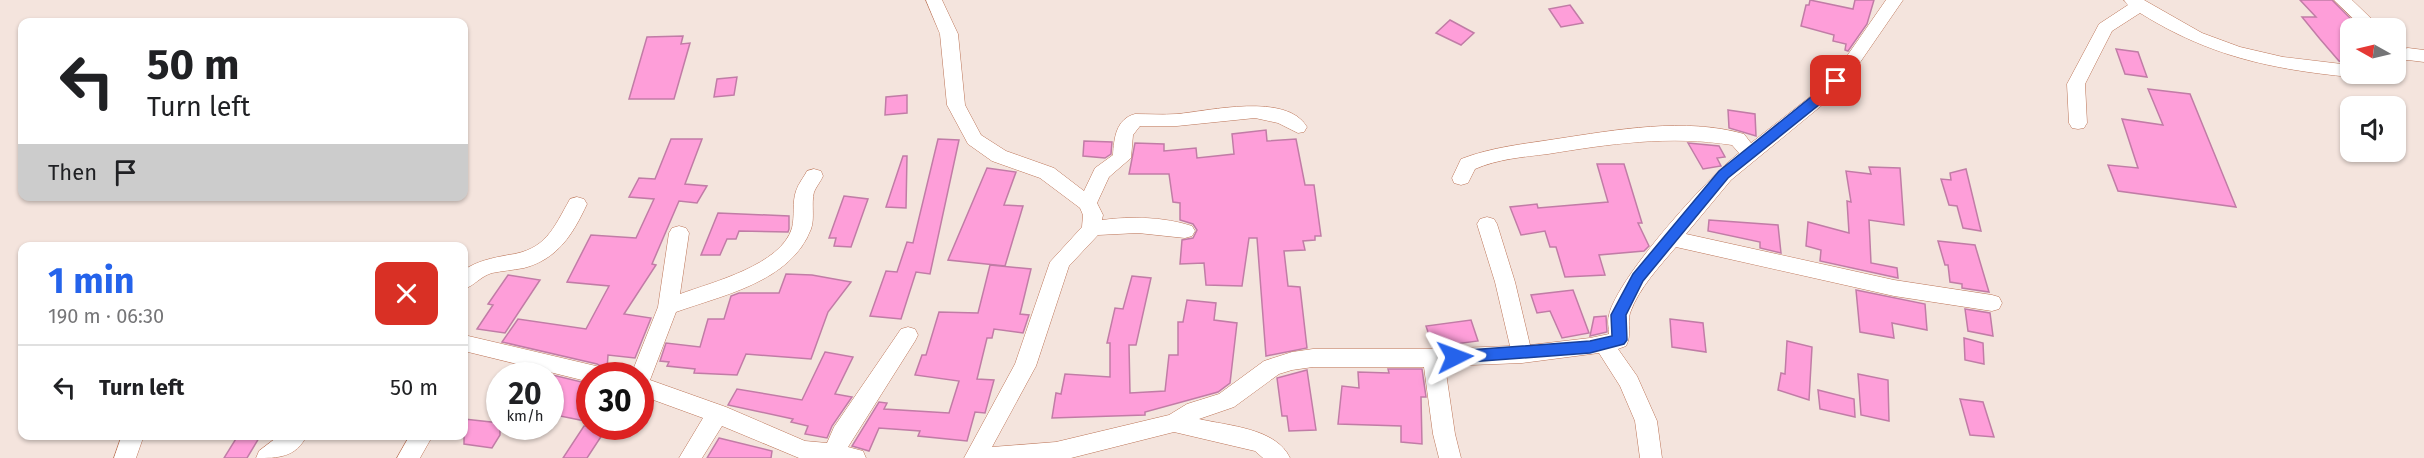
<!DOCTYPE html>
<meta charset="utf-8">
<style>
body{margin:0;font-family:"Fira Sans",sans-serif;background:#f6f6f6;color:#202124;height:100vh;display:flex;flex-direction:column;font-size:22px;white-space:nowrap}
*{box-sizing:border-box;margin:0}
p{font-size:20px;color:#757577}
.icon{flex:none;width:33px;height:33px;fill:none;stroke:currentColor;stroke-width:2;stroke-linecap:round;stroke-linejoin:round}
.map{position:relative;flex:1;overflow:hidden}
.details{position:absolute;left:18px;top:242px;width:450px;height:198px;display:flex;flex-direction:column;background:#fff;border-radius:12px;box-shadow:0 2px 4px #0004}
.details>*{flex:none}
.guide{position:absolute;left:18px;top:18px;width:450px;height:183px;border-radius:12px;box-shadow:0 2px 4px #0004;background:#fff;color:#202124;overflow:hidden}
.needle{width:39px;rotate:278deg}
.tools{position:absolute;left:2340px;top:18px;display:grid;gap:12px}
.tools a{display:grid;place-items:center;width:66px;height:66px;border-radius:12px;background:#fff;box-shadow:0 2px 4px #0004;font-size:30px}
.speed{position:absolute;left:486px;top:362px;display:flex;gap:12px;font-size:30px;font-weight:700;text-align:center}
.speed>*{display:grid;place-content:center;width:78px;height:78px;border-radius:50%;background:#fff;box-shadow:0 2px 4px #0004;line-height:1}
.speed small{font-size:15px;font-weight:400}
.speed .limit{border:9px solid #d22;background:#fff;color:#111}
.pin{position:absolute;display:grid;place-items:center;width:51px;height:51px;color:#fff;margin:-26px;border-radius:12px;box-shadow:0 3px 9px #0006}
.me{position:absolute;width:66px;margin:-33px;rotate:87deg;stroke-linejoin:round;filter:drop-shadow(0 0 4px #0008)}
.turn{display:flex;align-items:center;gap:21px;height:126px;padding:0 30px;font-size:27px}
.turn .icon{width:78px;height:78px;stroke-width:2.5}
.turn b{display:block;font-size:42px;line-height:51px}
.then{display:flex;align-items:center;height:57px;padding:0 30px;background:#0003;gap:12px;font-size:22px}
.round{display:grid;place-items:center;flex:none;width:63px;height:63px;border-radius:12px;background:#f6f6f6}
.head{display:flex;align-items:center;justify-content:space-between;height:102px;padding:0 30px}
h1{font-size:36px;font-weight:700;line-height:45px;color:#2563eb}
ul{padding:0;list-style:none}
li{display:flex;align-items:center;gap:18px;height:84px;padding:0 30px;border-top:2px solid #e0e0e0}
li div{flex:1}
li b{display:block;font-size:22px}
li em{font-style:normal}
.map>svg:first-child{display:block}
</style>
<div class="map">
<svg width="2424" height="458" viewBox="0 0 2424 458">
<rect width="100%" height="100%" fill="#f4e4dd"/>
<g fill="#fe9ed9" stroke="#c17ca6" stroke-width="1.5">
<polygon points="1810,0 1853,9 1855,0 1874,0 1867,24 1848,51 1845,50 1846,44 1833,41 1834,35 1801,26 1806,5 1809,5"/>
<polygon points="2300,0 2332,0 2360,28 2350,28 2350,63 2339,61 2320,39 2302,17 2316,17"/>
<polygon points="1570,5 1583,23 1561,27 1549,9"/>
<polygon points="1450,20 1474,33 1461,45 1436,33"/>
<polygon points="683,36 681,44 690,43 674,99 629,99 647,37"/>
<polygon points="2116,49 2138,52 2147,77 2125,74"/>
<polygon points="737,77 734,95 714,97 717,79"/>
<polygon points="2148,89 2190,94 2236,207 2118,191 2108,165 2138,168 2122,119 2163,125"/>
<polygon points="907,95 907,113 885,115 886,97"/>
<polygon points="1728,110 1755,114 1756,136 1729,128"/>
<polygon points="1266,130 1267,141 1296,139 1305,185 1314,185 1321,236 1315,236 1315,240 1303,241 1305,250 1284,251 1288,286 1300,287 1307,348 1266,356 1257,238 1249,238 1242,286 1206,285 1204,263 1180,264 1182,240 1193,238 1197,230 1193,224 1180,220 1180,203 1173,202 1169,174 1129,174 1135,143 1164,144 1164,151 1196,148 1197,158 1234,154 1232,134"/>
<polygon points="671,139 702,139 685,184 707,186 697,203 679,201 652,264 656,265 624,314 651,318 635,358 608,355 607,370 597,364 502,342 518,319 586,329 609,286 567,282 591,235 636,238 654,199 629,197 639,178 655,179"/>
<polygon points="938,139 959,140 930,274 916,272 901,319 870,316 886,271 897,272 907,242 913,243"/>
<polygon points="1084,141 1112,142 1111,154 1105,158 1083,156"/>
<polygon points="1688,143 1719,146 1725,157 1717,158 1721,166 1703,169"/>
<polygon points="903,156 907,156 906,208 886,207"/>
<polygon points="1597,164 1624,164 1642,223 1638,223 1649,246 1644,251 1599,255 1605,275 1565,277 1556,247 1550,247 1545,231 1521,235 1510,207 1537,204 1538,208 1608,202"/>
<polygon points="1869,167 1900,168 1904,225 1869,220 1871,263 1897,268 1898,278 1820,261 1821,250 1806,246 1808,222 1849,233 1847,201 1851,202 1846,171 1871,174"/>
<polygon points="987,168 1016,172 1004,205 1023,206 1005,266 948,260"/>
<polygon points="1966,169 1981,231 1963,228 1957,206 1949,205 1941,179 1951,180 1950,173"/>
<polygon points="844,196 868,199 851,247 834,246 836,238 829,238"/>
<polygon points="718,213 789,216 789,229 788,232 739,231 736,239 727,239 720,255 701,255"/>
<polygon points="1709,220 1778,225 1781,253 1760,248 1760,242 1708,231"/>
<polygon points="1938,241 1975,245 1989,292 1962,288 1962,284 1950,282 1948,265 1945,265"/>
<polygon points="990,265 1031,269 1020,314 1029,315 1023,333 994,329 992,338 987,338 977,379 994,380 985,413 975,412 967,441 918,436 920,431 879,428 869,451 852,446 879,402 887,403 884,409 949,413 959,381 915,375 922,355 926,355 939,312 978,313"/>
<polygon points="786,274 812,275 851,282 828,312 811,359 746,354 737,375 694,373 695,369 667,366 669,362 660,361 666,343 700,347 708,319 724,319 731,296 739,293 779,293"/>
<polygon points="508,275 540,280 505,333 477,329 493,305 488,304"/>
<polygon points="1132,276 1151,278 1136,345 1129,345 1130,393 1165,391 1169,355 1178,355 1178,322 1183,322 1187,300 1216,303 1214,320 1237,323 1230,383 1218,392 1145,412 1145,415 1052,418 1056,393 1061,394 1065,374 1110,377 1110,343 1107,343 1115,308 1123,309"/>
<polygon points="1573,290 1589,333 1562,338 1550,311 1537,313 1531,295"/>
<polygon points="1856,290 1925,304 1927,330 1892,323 1894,338 1860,332"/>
<polygon points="1965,309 1990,313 1993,336 1968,331"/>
<polygon points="1606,316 1607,332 1590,336 1594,317"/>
<polygon points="1670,319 1703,323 1706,352 1672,347"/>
<polygon points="1471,320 1478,341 1433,347 1426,326"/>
<polygon points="1964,338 1983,343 1984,364 1965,360"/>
<polygon points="1787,341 1812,347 1809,400 1778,390 1781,373 1785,374"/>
<polygon points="825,352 853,357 835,394 852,397 832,426 827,438 805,434 808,426 791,422 793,419 728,405 737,389 802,400"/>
<polygon points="1388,369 1422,369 1426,397 1421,397 1422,444 1401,442 1401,426 1338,424 1342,386 1359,388 1358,372 1389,373"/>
<polygon points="1307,370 1316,430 1289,431 1287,416 1282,416 1277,378"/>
<polygon points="536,371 590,384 590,422 550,414 550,375 533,375"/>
<polygon points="1858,374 1888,380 1889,421 1861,415"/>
<polygon points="1818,390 1854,399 1855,417 1820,409"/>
<polygon points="1960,399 1983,402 1994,437 1970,435"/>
<polygon points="464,419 500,423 500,435 492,448 464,444"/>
<polygon points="584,426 608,426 587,458 563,458"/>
<polygon points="237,437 259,438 247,458 224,458"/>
<polygon points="719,438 772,451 771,458 707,458"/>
</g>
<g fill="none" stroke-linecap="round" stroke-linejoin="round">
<defs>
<g id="minor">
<path d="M926,0H942L958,34L965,105L981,135L1006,151L1054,168L1084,191L1095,168L1113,155C1114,138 1116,119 1135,114C1149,114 1163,115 1177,114C1209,111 1287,92 1307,127L1304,132L1298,133L1278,123L1255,118L1177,126H1140L1133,135L1131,158L1109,177L1097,203L1103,215L1102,220C1131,216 1165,217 1192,226L1195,231L1192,236L1185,238L1138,233L1098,235L1069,266L1036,366L992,447L1056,442L1169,415L1187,404L1219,394L1264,361L1292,352L1313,349H1433L1510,346L1495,282L1477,224L1480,219L1487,217L1494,219L1497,224L1515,282L1530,345L1590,338L1609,334C1609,328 1607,321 1609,315C1617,278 1707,178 1739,153L1732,145C1670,135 1609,144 1548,154C1523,157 1498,159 1475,169L1468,183L1461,185L1454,183L1452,178L1461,159C1492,147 1524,144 1556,139C1616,130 1685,117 1744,134L1751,143L1820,89L1840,66L1886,0H1903L1852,74L1832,97L1731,180L1686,234L1894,280L1992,295L1999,297L2002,303L1999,309L1992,311L1894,296L1676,247C1659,267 1639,288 1630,313C1627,324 1632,335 1626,346L1618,349L1637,376L1657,421L1662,458H1640L1635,421L1620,386L1599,353L1522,363L1445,366L1455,434L1461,458H1439L1433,434L1424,367H1313L1292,370L1279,374L1234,407L1199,419C1229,426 1276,428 1290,458H1263L1255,451L1174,432L1071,458H964L1015,364L1050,262L1082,227L1083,215L1080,208L1040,178L992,161L968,144L947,105L940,34Z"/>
<path d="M2124,0H2144L2202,33L2240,47L2283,57L2350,65V74H2357L2350,77C2270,69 2209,56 2140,13L2112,31L2085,84L2087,123L2084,128L2078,129L2072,128L2069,123L2067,84L2099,24L2128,5Z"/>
<polygon points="2334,0 2352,0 2381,28 2363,28"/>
<polygon points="2408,48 2424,50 2424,62 2408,60 2396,63 2396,51"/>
<path d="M814,169L821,171L823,176C821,181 816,187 814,192C811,204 815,218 811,229C791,282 723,295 676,312L650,380L726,407L805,441L827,443L834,427L901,329L908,327L915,329L918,335L915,341L848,447L863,451L866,458H799L722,426L702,458H679L703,418L640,395V375H631L658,307L669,233L672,228L679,226L686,228L689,233L680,294C713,282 781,265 792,228C795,216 792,202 796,191C798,184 804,177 807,171Z"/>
<path d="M577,197L584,199L587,204C573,234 558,259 524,268C513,270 502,271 492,273C481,276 474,286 464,289V270C477,261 492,258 508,255C546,250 553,229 570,199Z"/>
<polygon points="464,335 596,366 604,369 607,375 590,375 590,382 464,351"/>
<polygon points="122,435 144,435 136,458 114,458"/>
<path d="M280,435H307C296,458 278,458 256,458L259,451Z"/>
<polygon points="410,435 433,435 420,458 397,458"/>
</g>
</defs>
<use href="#minor" stroke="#bc7457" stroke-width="1"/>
<use href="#minor" fill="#fff" fill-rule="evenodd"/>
</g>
<polygon fill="#2563eb" stroke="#184099" stroke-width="1.5" points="1836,77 1842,81 1830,96 1728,178 1643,281 1626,315 1627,340 1624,344 1590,353 1455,363 1450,362 1448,357 1450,353 1455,351 1590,341 1612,336 1611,315 1633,274 1719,171"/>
</svg>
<div class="tools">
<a><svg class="needle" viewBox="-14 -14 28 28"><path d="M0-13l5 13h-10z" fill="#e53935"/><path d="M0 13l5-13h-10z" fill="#757577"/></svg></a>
<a><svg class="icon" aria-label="sound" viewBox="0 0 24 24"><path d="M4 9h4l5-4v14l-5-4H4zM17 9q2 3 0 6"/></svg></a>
</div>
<div class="speed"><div>20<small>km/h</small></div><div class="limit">30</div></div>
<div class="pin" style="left:1836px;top:81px;background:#d93025"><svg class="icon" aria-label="arrive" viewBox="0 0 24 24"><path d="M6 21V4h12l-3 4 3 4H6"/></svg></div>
<svg class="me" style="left:1455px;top:357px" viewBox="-20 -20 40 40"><path d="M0-17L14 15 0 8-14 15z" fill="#2563eb" stroke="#fff" stroke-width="4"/></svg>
<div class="guide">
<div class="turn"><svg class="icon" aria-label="left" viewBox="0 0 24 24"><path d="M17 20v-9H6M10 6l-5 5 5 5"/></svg><div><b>50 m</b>Turn left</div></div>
<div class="then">Then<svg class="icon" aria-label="arrive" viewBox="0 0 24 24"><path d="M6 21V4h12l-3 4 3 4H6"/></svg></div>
</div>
<section class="details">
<div class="head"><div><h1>1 min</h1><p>190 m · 06:30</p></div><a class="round" style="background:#d93025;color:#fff"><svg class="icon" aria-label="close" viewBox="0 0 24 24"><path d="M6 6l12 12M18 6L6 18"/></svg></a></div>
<ul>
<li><svg class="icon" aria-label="left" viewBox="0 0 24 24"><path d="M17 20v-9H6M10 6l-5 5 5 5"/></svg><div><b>Turn left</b></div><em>50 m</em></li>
</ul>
</section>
</div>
